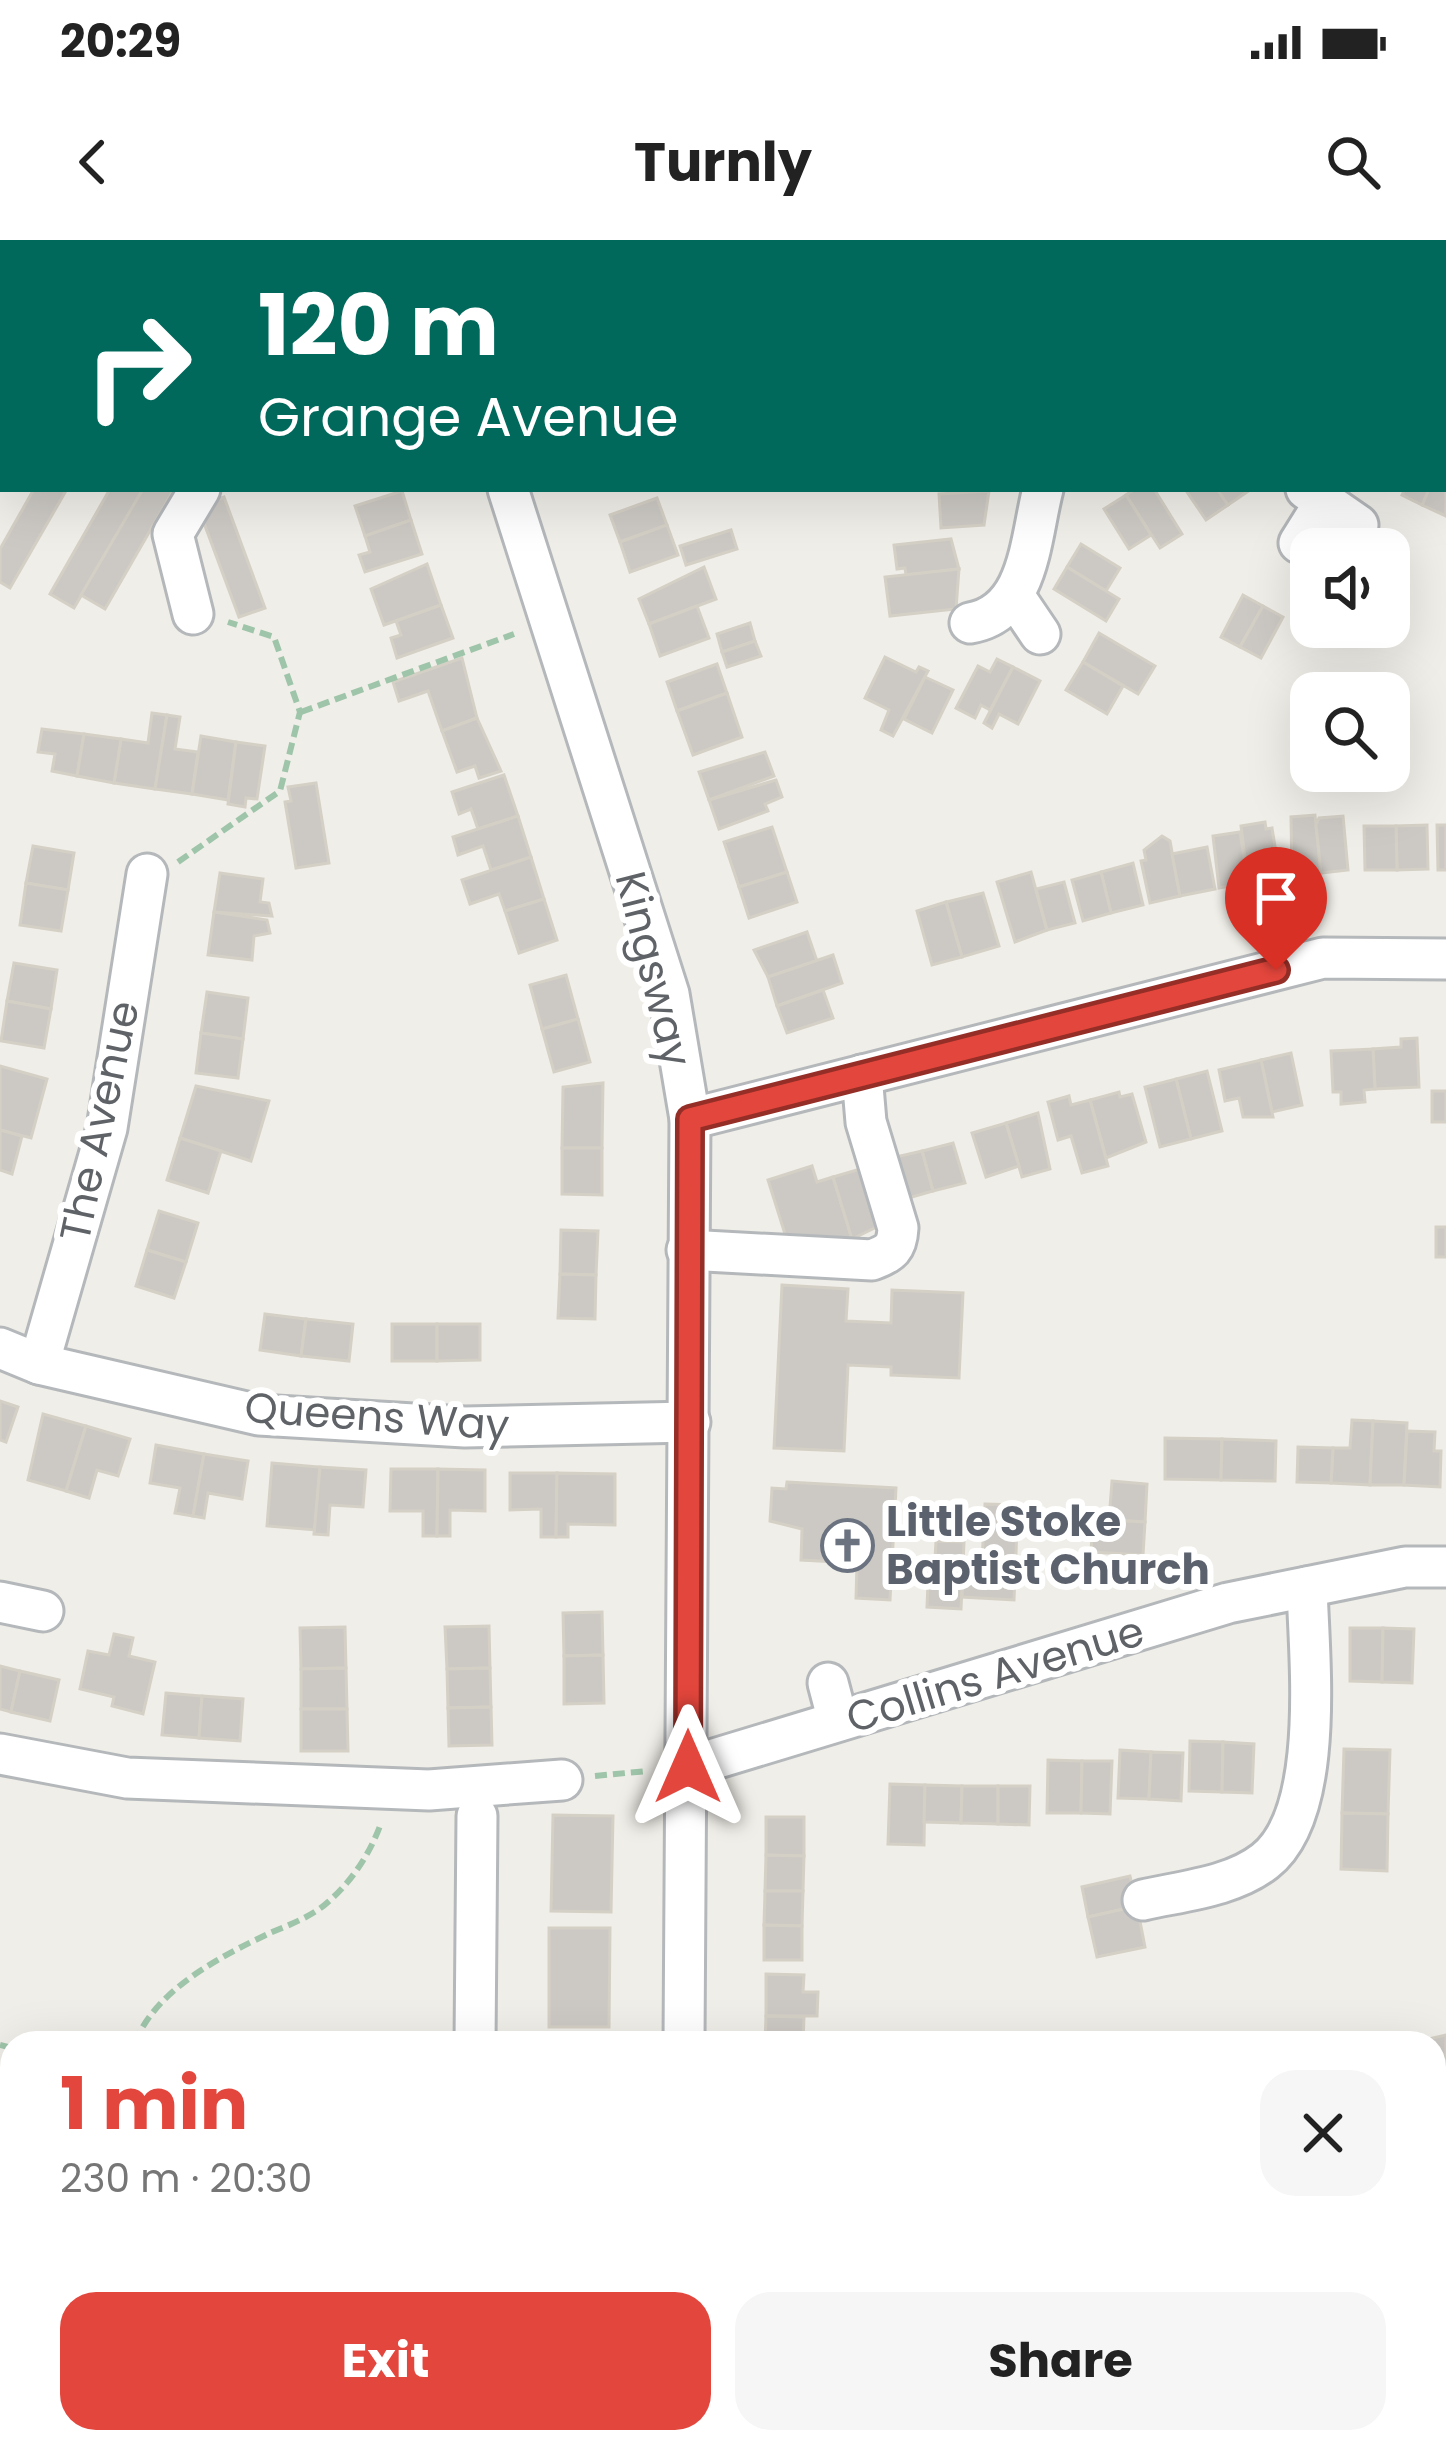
<!DOCTYPE html>
<meta charset="utf-8">
<style>
body{margin:0;font-family:Poppins,sans-serif;background:#f6f6f6;color:#222;height:100vh;display:flex;flex-direction:column;font-size:45px;white-space:nowrap}
*{box-sizing:border-box;margin:0}
p{font-size:39px;color:#767676}
.icon{flex:none;width:66px;height:66px;fill:none;stroke:currentColor;stroke-width:2;stroke-linecap:round;stroke-linejoin:round}
.map{position:relative;flex:1;overflow:hidden}
.details{position:absolute;left:0px;top:1791px;width:1446px;height:423px;display:flex;flex-direction:column;background:#fff;border-radius:36px 36px 0 0;box-shadow:0 12px 48px #0002}
.details>*{flex:none}
.hud{position:absolute;left:0px;top:0px;width:1446px;height:252px;box-shadow:0 12px 48px #0002;background:#00695c;color:#fff;overflow:hidden}
.tools{position:absolute;left:1290px;top:288px;display:grid;gap:24px}
.tools a{display:grid;place-items:center;width:120px;height:120px;border-radius:24px;background:#fff;box-shadow:0 12px 48px #0002;font-size:60px}
.pin{position:absolute;display:grid;place-items:center;width:102px;height:102px;color:#fff;margin:-123px -51px;border-radius:50% 50% 50% 0;rotate:-45deg;box-shadow:0 0 12px #0007}
.pin .icon{rotate:45deg}
.me{position:absolute;width:132px;margin:-66px;rotate:0deg;stroke-linejoin:round;filter:drop-shadow(0 0 9px #0008)}
.turn{display:flex;align-items:center;gap:42px;height:252px;padding:0 60px;font-size:54px}
.turn .icon{width:156px;height:156px;stroke-width:2.5}
.turn b{display:block;font-size:84px;line-height:102px}
.round{display:grid;place-items:center;flex:none;width:126px;height:126px;border-radius:36px;background:#f6f6f6}
.headline{display:flex;align-items:center;justify-content:space-between;height:204px;padding:0 60px}
h1{font-size:72px;font-weight:700;line-height:90px;color:#e3463c}
.button{display:flex;gap:24px;margin-top:auto;padding:24px 60px}
.button a{flex:1;height:138px;border-radius:36px;background:#e3463c;color:#fff;font-size:48px;font-weight:700;line-height:138px;text-align:center}
.button a+a{background:#f6f6f6;color:#222}
.status{display:flex;justify-content:space-between;align-items:center;height:84px;padding:0 60px;background:#fff;direction:ltr}
.status svg{height:33px;fill:currentColor}
header{display:flex;justify-content:space-between;align-items:center;height:156px;padding:0 60px;background:#fff;font-size:54px;font-weight:700}
.map>svg:first-child{display:block}
</style>
<div class="status"><b>20:29</b><svg viewBox="0 0 49 12"><path d="M0 12V9h3v3zM5 12V6h3v6zM10 12V3h3v9zM15 12V0h3v12zM26 1h20v11H26zM47 4h2v5h-2z"/></svg></div>
<header><svg class="icon" aria-label="back" viewBox="0 0 24 24"><path d="M15 5l-7 7 7 7"/></svg>Turnly<svg class="icon" aria-label="search" viewBox="0 0 24 24"><circle cx="10" cy="10" r="6"/><path d="M15 15l6 6"/></svg></header>
<div class="map">
<svg width="1446" height="2212" viewBox="0 0 1446 2212">
<rect width="100%" height="100%" fill="#f0eee8"/>
<polygon fill="#c6e6c6" points="1446,2012 1446,2212 990,2212 987,2202 1434,2202 1434,2014"/>
<g fill="#ccc9c4" stroke="#d5d0c6" stroke-width="3">
<polygon points="1443,222 1446,223 1446,276 1422,265 1429,249 1443,249"/>
<polygon points="34,249 67,249 10,348 0,342 0,309"/>
<polygon points="110,249 143,249 74,368 50,354"/>
<polygon points="143,249 174,249 105,369 81,355"/>
<polygon points="1135,249 1154,249 1182,294 1160,308 1126,255"/>
<polygon points="1185,249 1217,249 1228,265 1206,280"/>
<polygon points="1217,249 1249,249 1250,250 1228,265"/>
<polygon points="1405,249 1429,249 1422,265 1402,255"/>
<polygon points="402,251 411,280 365,296 355,266"/>
<polygon points="989,251 984,285 941,288 939,254"/>
<polygon points="1126,255 1151,295 1129,309 1104,269"/>
<polygon points="224,257 265,368 239,377 198,267"/>
<polygon points="657,258 667,285 620,302 610,275"/>
<polygon points="411,280 422,314 365,332 359,315 370,312 365,296"/>
<polygon points="667,285 678,315 630,332 620,302"/>
<polygon points="731,290 737,309 686,325 680,306"/>
<polygon points="951,299 959,329 906,335 905,328 897,329 894,305"/>
<polygon points="1081,304 1120,328 1106,351 1067,327"/>
<polygon points="427,324 441,365 384,385 371,349"/>
<polygon points="704,327 716,359 649,384 639,359"/>
<polygon points="1067,327 1119,359 1106,381 1054,349"/>
<polygon points="959,329 956,369 890,376 885,337"/>
<polygon points="1243,355 1263,366 1240,407 1221,397"/>
<polygon points="441,365 453,398 397,418 391,398 401,395 396,381"/>
<polygon points="697,366 709,398 660,416 649,384"/>
<polygon points="1263,366 1283,377 1261,418 1240,407"/>
<polygon points="750,383 755,401 722,412 717,394"/>
<polygon points="1099,393 1155,426 1138,454 1083,422"/>
<polygon points="755,401 761,416 727,427 722,412"/>
<polygon points="885,417 916,432 919,427 928,431 893,496 881,490 889,470 865,458"/>
<polygon points="462,418 477,478 442,491 428,451 399,461 393,442"/>
<polygon points="997,419 1013,427 990,470 981,465 975,478 956,468 978,426 990,432"/>
<polygon points="1083,422 1123,446 1107,474 1066,450"/>
<polygon points="717,424 727,453 677,471 667,442"/>
<polygon points="1013,427 1040,441 1018,484 999,474 992,488 984,483"/>
<polygon points="925,437 953,450 932,493 904,479"/>
<polygon points="727,453 742,497 693,515 677,471"/>
<polygon points="152,473 167,475 155,549 114,543 121,499 148,503"/>
<polygon points="167,475 180,477 175,509 198,512 192,554 155,549"/>
<polygon points="477,478 501,531 479,538 475,526 457,532 442,491"/>
<polygon points="42,489 84,494 77,536 52,531 55,514 38,512"/>
<polygon points="84,494 121,499 114,543 77,536"/>
<polygon points="201,496 236,502 228,560 192,554"/>
<polygon points="236,502 265,506 257,559 246,558 245,567 228,564"/>
<polygon points="765,512 774,536 709,560 699,532"/>
<polygon points="504,535 518,576 478,589 471,569 459,574 452,552"/>
<polygon points="776,540 782,557 765,564 768,571 719,589 709,560"/>
<polygon points="316,543 329,623 296,628 285,562 291,561 288,547"/>
<polygon points="1315,575 1321,633 1292,636 1291,577"/>
<polygon points="518,576 531,617 491,630 483,606 458,615 453,597"/>
<polygon points="1343,576 1348,630 1321,633 1316,585 1319,578"/>
<polygon points="1265,582 1266,589 1272,588 1280,637 1248,643 1241,586"/>
<polygon points="1427,585 1428,629 1397,630 1396,586"/>
<polygon points="1437,585 1446,585 1446,630 1438,630"/>
<polygon points="1364,586 1396,586 1397,630 1365,630"/>
<polygon points="772,587 787,632 739,647 724,602"/>
<polygon points="1240,592 1248,643 1219,648 1213,596"/>
<polygon points="1162,596 1170,601 1180,656 1150,663 1141,621 1146,620 1144,610"/>
<polygon points="33,606 74,613 68,650 26,643"/>
<polygon points="1207,607 1215,649 1180,656 1172,614"/>
<polygon points="531,617 544,659 505,671 499,654 470,664 462,640"/>
<polygon points="1133,623 1143,665 1111,673 1101,632"/>
<polygon points="787,632 797,662 749,678 739,647"/>
<polygon points="1031,632 1047,690 1015,702 997,642"/>
<polygon points="1101,632 1111,673 1083,681 1072,640"/>
<polygon points="220,633 263,639 260,662 269,663 272,676 214,672"/>
<polygon points="1064,642 1075,683 1047,690 1036,649"/>
<polygon points="26,643 68,650 61,691 20,685"/>
<polygon points="983,653 999,706 962,717 946,662"/>
<polygon points="544,659 557,700 519,713 505,671"/>
<polygon points="946,662 962,717 932,725 917,671"/>
<polygon points="214,672 267,680 270,693 254,696 252,720 208,715"/>
<polygon points="807,692 817,721 768,737 754,710"/>
<polygon points="833,715 842,743 777,766 768,737"/>
<polygon points="14,723 57,730 51,769 7,761"/>
<polygon points="566,735 578,779 542,789 530,745"/>
<polygon points="823,750 833,778 787,793 777,766"/>
<polygon points="207,752 248,758 243,799 201,793"/>
<polygon points="7,761 51,769 44,808 1,801"/>
<polygon points="578,779 590,822 554,832 542,789"/>
<polygon points="201,793 243,799 238,838 196,833"/>
<polygon points="1417,798 1419,847 1375,849 1373,809 1401,807 1401,799"/>
<polygon points="1373,809 1375,849 1364,850 1365,862 1341,864 1341,852 1333,852 1331,811"/>
<polygon points="1291,813 1302,865 1272,872 1261,820"/>
<polygon points="1261,820 1273,877 1243,877 1239,858 1225,861 1219,830"/>
<polygon points="0,826 47,839 31,898 0,890"/>
<polygon points="1207,831 1222,891 1191,899 1176,839"/>
<polygon points="1176,839 1191,899 1160,907 1145,847"/>
<polygon points="603,843 602,908 562,908 563,847"/>
<polygon points="196,846 269,861 251,921 180,898"/>
<rect x="1432" y="851" width="14" height="31"/>
<polygon points="1119,852 1120,857 1132,854 1146,902 1106,918 1090,860"/>
<polygon points="1069,856 1071,865 1090,860 1108,926 1082,933 1071,896 1058,900 1048,862"/>
<polygon points="1038,873 1050,929 1022,937 1006,883"/>
<polygon points="1006,883 1019,926 986,937 972,893"/>
<polygon points="0,890 22,896 12,934 0,930"/>
<polygon points="180,898 221,911 208,953 167,940"/>
<polygon points="953,903 965,943 933,951 922,911"/>
<polygon points="562,908 602,908 602,955 562,954"/>
<polygon points="922,911 933,951 902,960 891,918"/>
<polygon points="812,926 817,942 833,937 852,999 832,1005 829,998 790,1010 768,940"/>
<polygon points="870,926 887,982 852,999 833,937"/>
<polygon points="159,971 198,983 186,1022 147,1010"/>
<rect x="1436" y="987" width="10" height="30"/>
<polygon points="561,990 598,991 596,1035 560,1034"/>
<polygon points="147,1010 186,1022 174,1058 136,1046"/>
<polygon points="560,1034 596,1035 595,1079 558,1078"/>
<polygon points="782,1045 848,1049 846,1081 891,1083 892,1050 963,1053 959,1138 891,1135 891,1127 848,1125 844,1211 774,1208"/>
<polygon points="265,1074 306,1079 301,1116 260,1110"/>
<polygon points="306,1079 353,1084 349,1121 301,1116"/>
<rect x="392" y="1084" width="45" height="37"/>
<polygon points="437,1084 480,1084 480,1120 437,1121"/>
<polygon points="0,1161 18,1167 6,1202 0,1200"/>
<polygon points="43,1174 86,1186 66,1251 28,1240"/>
<polygon points="1352,1180 1373,1181 1370,1245 1331,1243 1333,1208 1350,1208"/>
<polygon points="1373,1181 1407,1183 1404,1245 1370,1245"/>
<polygon points="86,1186 130,1199 118,1236 97,1230 89,1258 66,1251"/>
<polygon points="1407,1191 1435,1192 1434,1211 1441,1211 1440,1247 1404,1245"/>
<polygon points="1165,1198 1222,1199 1221,1240 1165,1239"/>
<polygon points="1222,1199 1276,1201 1275,1241 1221,1240"/>
<polygon points="156,1205 204,1214 193,1276 175,1273 180,1248 150,1243"/>
<polygon points="1298,1207 1333,1208 1331,1243 1297,1242"/>
<polygon points="204,1214 248,1221 242,1259 208,1253 204,1278 193,1276"/>
<polygon points="272,1223 320,1227 315,1290 267,1286"/>
<polygon points="320,1227 366,1230 363,1267 330,1265 328,1295 314,1294"/>
<polygon points="391,1229 438,1229 437,1296 423,1296 423,1271 390,1271"/>
<polygon points="438,1229 485,1230 485,1271 450,1270 450,1296 437,1296"/>
<polygon points="510,1233 557,1233 556,1297 541,1297 541,1269 510,1270"/>
<polygon points="557,1233 615,1234 615,1285 568,1284 568,1297 556,1297"/>
<polygon points="1112,1241 1147,1244 1145,1282 1109,1280"/>
<polygon points="787,1242 896,1248 890,1360 856,1358 857,1323 801,1320 802,1289 770,1281 772,1248 786,1249"/>
<polygon points="985,1264 1018,1265 1014,1360 962,1357 963,1320 982,1321"/>
<polygon points="1093,1279 1145,1282 1143,1315 1091,1312"/>
<polygon points="936,1301 964,1302 961,1369 927,1367 929,1319 935,1319"/>
<polygon points="602,1372 603,1415 564,1416 563,1373"/>
<polygon points="489,1386 490,1428 447,1429 445,1387"/>
<polygon points="345,1387 346,1428 301,1429 300,1388"/>
<polygon points="1350,1388 1383,1388 1382,1442 1350,1441"/>
<polygon points="1383,1388 1414,1389 1412,1443 1382,1442"/>
<polygon points="114,1394 133,1398 129,1416 155,1422 143,1474 112,1466 114,1457 80,1449 88,1411 109,1415"/>
<polygon points="603,1415 604,1463 564,1464 564,1416"/>
<polygon points="0,1426 20,1431 11,1472 0,1469"/>
<polygon points="346,1428 347,1469 301,1469 301,1429"/>
<polygon points="490,1428 491,1467 448,1468 447,1429"/>
<polygon points="20,1431 59,1440 50,1481 11,1472"/>
<polygon points="166,1453 202,1456 199,1498 162,1495"/>
<polygon points="202,1456 243,1459 240,1501 199,1498"/>
<polygon points="491,1467 492,1505 449,1506 448,1468"/>
<polygon points="301,1469 347,1469 348,1511 301,1511"/>
<polygon points="1190,1501 1223,1502 1222,1552 1189,1551"/>
<polygon points="1223,1502 1254,1504 1252,1553 1222,1552"/>
<polygon points="1344,1509 1390,1510 1388,1574 1342,1573"/>
<polygon points="1120,1510 1151,1512 1149,1559 1118,1558"/>
<polygon points="1151,1512 1183,1513 1181,1561 1149,1559"/>
<polygon points="1048,1520 1082,1521 1081,1573 1047,1573"/>
<polygon points="1082,1521 1112,1521 1110,1574 1081,1573"/>
<polygon points="890,1544 925,1545 924,1605 888,1604"/>
<polygon points="925,1545 962,1546 961,1583 924,1582"/>
<polygon points="962,1546 998,1546 998,1584 961,1583"/>
<polygon points="998,1546 1030,1546 1029,1585 998,1584"/>
<polygon points="1342,1573 1388,1574 1387,1631 1341,1629"/>
<polygon points="553,1575 613,1576 611,1672 551,1671"/>
<polygon points="766,1577 804,1577 804,1616 766,1615"/>
<polygon points="766,1615 804,1616 803,1651 765,1651"/>
<polygon points="1130,1636 1137,1666 1088,1677 1082,1647"/>
<polygon points="765,1651 803,1651 802,1686 764,1685"/>
<polygon points="1137,1666 1145,1707 1097,1717 1088,1677"/>
<polygon points="764,1685 802,1686 802,1720 764,1720"/>
<polygon points="549,1688 610,1688 609,1787 549,1787"/>
<polygon points="766,1734 804,1735 803,1752 818,1752 817,1776 766,1776"/>
<polygon points="766,1776 804,1777 803,1803 765,1803"/>
<polygon points="1446,1795 1446,1829 1435,1831 1434,1842 1434,1803 1411,1803"/>
<polygon points="0,1869 12,1869 12,1926 0,1925"/>
<polygon points="913,2202 973,2202 976,2212 916,2212"/>
</g>
<g fill="none" stroke-linecap="round" stroke-linejoin="round">
<defs>
<g id="minor">
<polyline points="423,0 424,3"/>
<polyline points="1271,3 1272,0"/>
<polyline points="0,45 3,47"/>
<polyline points="508,249 669,754 690,879 684,1803"/>
<polyline points="1306,249 1358,285"/>
<polyline points="1299,303 1324,263"/>
<polyline points="1015,357 1040,394"/>
<polyline points="193,374 173,294 200,249"/>
<path d="M970,383C1030,373 1030,299 1043,249"/>
<polyline points="690,879 1323,718 1446,719"/>
<path d="M687,1010L872,1020C891,1013 897,1008 898,988L866,882L862,835"/>
<polyline points="0,1108 39,1124 259,1175 465,1187 690,1182"/>
<polyline points="39,1124 107,888 147,634"/>
<polyline points="0,1362 43,1371"/>
<polyline points="828,1443 838,1481"/>
<polyline points="0,1514 127,1538 429,1550 562,1540"/>
<polyline points="688,1527 1228,1363 1405,1327 1446,1327"/>
<path d="M1143,1660C1182,1651 1232,1647 1265,1621C1326,1573 1309,1419 1307,1347"/>
<polyline points="475,1803 477,1576"/>
<polyline points="1434,1934 1446,1932"/>
<polyline points="0,2155 12,2156"/>
<polyline points="887,2202 889,2212"/>
</g>
</defs>
<use href="#minor" stroke="#b5b8bb" stroke-width="45"/>
<g stroke="#9ec5a9" stroke-width="6" stroke-dasharray="12 6" stroke-linecap="butt">
<polyline points="301,472 514,394"/>
<polyline points="178,622 280,551 300,472 274,397 228,382"/>
<polyline points="595,1536 647,1531"/>
<path d="M135,1803C155,1750 221,1716 270,1693C289,1685 313,1676 328,1662C352,1641 369,1615 380,1586"/>
<polyline points="0,1805 12,1808"/>
<polyline points="0,1968 12,1983"/>
<polyline points="0,2075 12,2054"/>
<polyline points="0,2110 12,2112"/>
</g>
<use href="#minor" stroke="#fff" stroke-width="39"/>
</g>
<g fill="none" stroke-linecap="round" stroke-linejoin="round">
<defs>
<polyline id="route" points="688,1527 690,879 1276,730"/>
</defs>
<use href="#route" stroke="#942e27" stroke-width="30"/>
<use href="#route" stroke="#e3463c" stroke-width="21"/>
</g>
<defs>
<symbol id="church-ring" viewBox="-11 -11 22 22"><circle r="9.5" fill="#fff" stroke="#6b7280" stroke-width="1.5"/><path d="M-1.2-6h2.4v3.5h3.3v2.4h-3.3V6h-2.4V-.1h-3.3v-2.4h3.3Z" fill="#6b7280"/></symbol>
</defs>
<g fill-rule="evenodd">
<use href="#church-ring" x="818" y="1276" width="59" height="59"/>
</g>
<g text-anchor="middle" stroke-width="12" stroke-linejoin="round" paint-order="stroke">
<g font-size="42" fill="#5f6367" stroke="#fff">
<text transform="translate(654 729) rotate(76)" y="15">Kingsway</text>
<text transform="translate(99 881) rotate(-78)" y="15">The Avenue</text>
<text transform="translate(377 1176) rotate(4)" y="15">Queens Way</text>
<text transform="translate(995 1434) rotate(-17)" y="15">Collins Avenue</text>
</g>
<g font-size="42" font-weight="bold" fill="#5b616d" stroke="#fff" text-anchor="start">
<text x="886" y="1296">Little Stoke<tspan x="886" dy="48">Baptist Church</tspan></text>
</g>
</g>
</svg>
<div class="tools">
<a><svg class="icon" aria-label="sound" viewBox="0 0 24 24"><path d="M4 9h4l5-4v14l-5-4H4zM17 9q2 3 0 6"/></svg></a>
<a><svg class="icon" aria-label="search" viewBox="0 0 24 24"><circle cx="10" cy="10" r="6"/><path d="M15 15l6 6"/></svg></a>
</div>
<div class="pin" style="left:1276px;top:730px;background:#d93025"><svg class="icon" aria-label="arrive" viewBox="0 0 24 24"><path d="M6 21V4h12l-3 4 3 4H6"/></svg></div>
<svg class="me" style="left:688px;top:1527px" viewBox="-20 -20 40 40"><path d="M0-17L14 15 0 8-14 15z" fill="#e3463c" stroke="#fff" stroke-width="4"/></svg>
<div class="hud">
<div class="turn"><svg class="icon" aria-label="right" viewBox="0 0 24 24"><path d="M7 20v-9h11M14 6l5 5-5 5"/></svg><div><b>120 m</b>Grange Avenue</div></div>
</div>
<section class="details">
<div class="headline"><div><h1>1 min</h1><p>230 m · 20:30</p></div><a class="round"><svg class="icon" aria-label="close" viewBox="0 0 24 24"><path d="M6 6l12 12M18 6L6 18"/></svg></a></div>
<div class="button"><a>Exit</a><a>Share</a></div>
</section>
</div>
